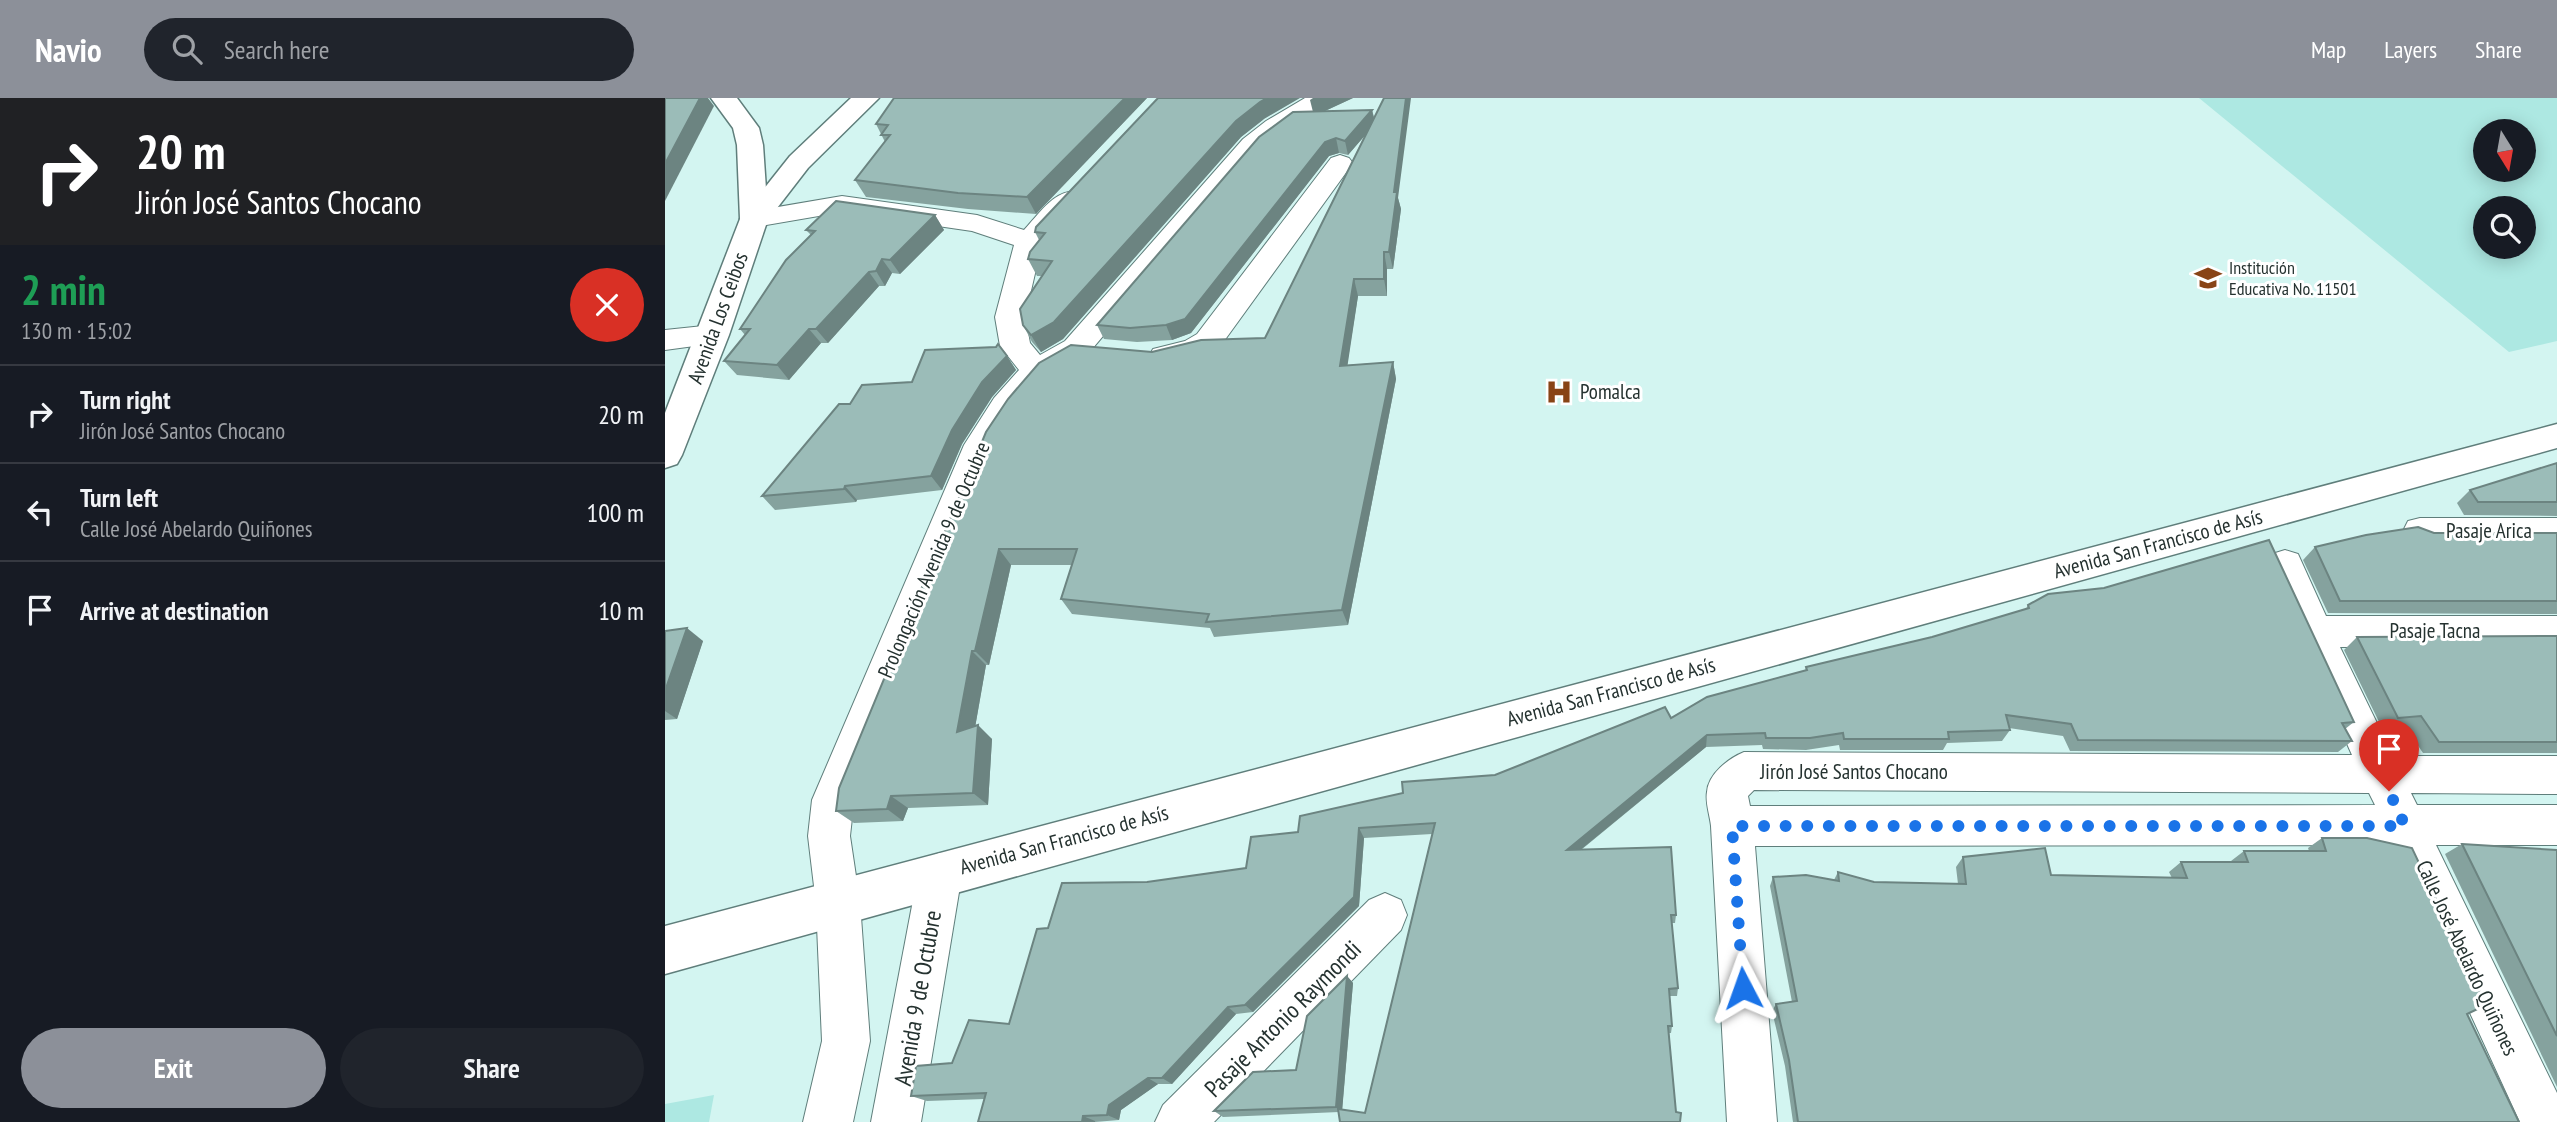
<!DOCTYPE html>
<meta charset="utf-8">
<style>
body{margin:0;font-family:"PT Sans Narrow",sans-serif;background:#20242c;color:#f1f3f6;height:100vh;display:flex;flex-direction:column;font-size:26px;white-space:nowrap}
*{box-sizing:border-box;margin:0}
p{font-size:23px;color:#9ea1a6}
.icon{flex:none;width:38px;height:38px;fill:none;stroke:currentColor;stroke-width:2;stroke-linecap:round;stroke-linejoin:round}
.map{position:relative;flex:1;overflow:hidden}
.panel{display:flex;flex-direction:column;background:#171b24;width:665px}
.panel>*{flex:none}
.banner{background:#202124;color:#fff;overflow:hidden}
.needle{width:46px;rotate:169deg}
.controls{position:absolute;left:1808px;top:21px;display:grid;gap:14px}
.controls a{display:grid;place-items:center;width:63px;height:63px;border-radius:50%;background:#171b24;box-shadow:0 4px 18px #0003;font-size:35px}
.pin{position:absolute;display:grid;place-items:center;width:60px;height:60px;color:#fff;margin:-72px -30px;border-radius:50% 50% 50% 0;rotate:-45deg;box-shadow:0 0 7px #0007}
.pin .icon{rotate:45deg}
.me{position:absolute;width:77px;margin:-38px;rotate:356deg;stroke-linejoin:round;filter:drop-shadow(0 0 5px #0008)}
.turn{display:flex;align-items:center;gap:24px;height:147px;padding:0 21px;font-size:32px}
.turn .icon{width:91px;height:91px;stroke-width:2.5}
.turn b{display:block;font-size:49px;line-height:60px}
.round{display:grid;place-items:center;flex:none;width:74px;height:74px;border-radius:37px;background:#20242c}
.head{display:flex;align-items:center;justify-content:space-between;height:119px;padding:0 21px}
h1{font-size:42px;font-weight:700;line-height:52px;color:#1e9e55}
.action{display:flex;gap:14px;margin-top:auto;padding:14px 21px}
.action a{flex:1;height:80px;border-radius:42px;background:#8c9099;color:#fff;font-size:28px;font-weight:700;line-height:80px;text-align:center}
.action a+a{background:#20242c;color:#f1f3f6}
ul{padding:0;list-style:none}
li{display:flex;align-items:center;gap:21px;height:98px;padding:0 21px;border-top:2px solid #363941}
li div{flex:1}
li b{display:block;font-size:26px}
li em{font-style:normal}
header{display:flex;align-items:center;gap:42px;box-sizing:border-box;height:98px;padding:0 35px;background:#8c9099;color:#fff}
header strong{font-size:33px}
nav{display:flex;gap:38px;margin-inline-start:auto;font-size:24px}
.search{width:490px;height:63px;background:#20242c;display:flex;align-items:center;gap:18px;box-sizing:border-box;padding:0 24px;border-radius:38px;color:#9ea1a6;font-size:26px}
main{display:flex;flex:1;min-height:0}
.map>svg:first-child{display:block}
</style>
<header>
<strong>Navio</strong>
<div class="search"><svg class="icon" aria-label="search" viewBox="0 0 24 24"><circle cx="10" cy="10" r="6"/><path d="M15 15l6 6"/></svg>Search here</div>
<nav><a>Map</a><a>Layers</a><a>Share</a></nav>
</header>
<main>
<section class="panel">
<div class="banner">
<div class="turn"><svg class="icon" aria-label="right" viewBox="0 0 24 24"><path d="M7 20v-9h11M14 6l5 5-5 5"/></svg><div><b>20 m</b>Jirón José Santos Chocano</div></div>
</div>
<div class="head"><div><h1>2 min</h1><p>130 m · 15:02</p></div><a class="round" style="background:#d93025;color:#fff"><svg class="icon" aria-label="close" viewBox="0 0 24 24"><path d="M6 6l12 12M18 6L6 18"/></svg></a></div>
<ul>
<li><svg class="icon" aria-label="right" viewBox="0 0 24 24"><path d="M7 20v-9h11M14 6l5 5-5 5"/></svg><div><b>Turn right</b><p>Jirón José Santos Chocano</p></div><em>20 m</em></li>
<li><svg class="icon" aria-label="left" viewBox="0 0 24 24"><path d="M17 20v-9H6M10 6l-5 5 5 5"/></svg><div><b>Turn left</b><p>Calle José Abelardo Quiñones</p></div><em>100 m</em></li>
<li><svg class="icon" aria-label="arrive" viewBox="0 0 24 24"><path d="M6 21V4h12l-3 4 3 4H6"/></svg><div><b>Arrive at destination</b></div><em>10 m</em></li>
</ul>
<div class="action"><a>Exit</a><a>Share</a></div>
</section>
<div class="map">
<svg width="1892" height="1024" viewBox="0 0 1892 1024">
<rect width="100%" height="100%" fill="#d3f5f1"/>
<g fill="#ade8e2" fill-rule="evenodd">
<path d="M1534,0H1892V243L1844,254ZM1820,33H1858V72H1820ZM1820,110H1858V149H1820Z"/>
<polygon points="49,997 44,1024 0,1024 0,1006"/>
</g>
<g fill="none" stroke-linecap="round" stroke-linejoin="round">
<defs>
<g id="street">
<path d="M640,0H669L666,5L619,33L596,51L422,257L382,279L351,316L330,349L189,702L185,738L195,805L205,943L188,1024H138L157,943L151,805L143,738L147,702L299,347L329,300L354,272L335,248L330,219L349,147L307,133L177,114L89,129L79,127L75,121L79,115L89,113L177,98L312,117L359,132C374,116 391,89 414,94L418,100L414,106L377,145L360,219L365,245L375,257L400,243L578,41L601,23Z"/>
<path d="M675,57L684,60L688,65L554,250C535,261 509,271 488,265L484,258L488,251L520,243L532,236L666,60Z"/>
<polygon points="48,227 59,230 63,237 59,244 0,252 0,232"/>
<polygon points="1755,420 1892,420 1892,446 1755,446 1743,443 1738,433 1743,423"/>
<path d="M1620,452L1633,456L1661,518H1892V548L1675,549L1728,658H1892V696L1746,695L1752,707H1892V747H1771L1892,995V1024H1855L1728,747L1090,748L1112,1024H1062L1046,728C1045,718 1040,704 1042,694C1043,676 1064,660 1079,654L1687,657L1602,466L1607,456ZM1089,692L1704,695L1710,707L1085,708L1083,698Z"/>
<polygon points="275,755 290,761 297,776 256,1024 206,1024 253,776 260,761"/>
<polygon points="720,795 736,802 742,817 736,832 549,1024 490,1024 498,1007 704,802"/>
</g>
<polygon id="secondary" points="186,0 214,0 143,70 99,127 89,130 79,127 75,121 125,58"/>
<polygon id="primary" points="46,0 72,0 94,30 98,47 103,121 64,237 17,357 12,366 0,370 0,315 75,121 72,47 68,30"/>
<polygon id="highway" points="1892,326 1892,350 0,876 0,828"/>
</defs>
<use href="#street" stroke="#5f7e7b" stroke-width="2"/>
<use href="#secondary" stroke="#5f7e7b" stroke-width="3"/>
<use href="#primary" stroke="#5f7e7b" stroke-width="3"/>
<use href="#highway" stroke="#5f7e7b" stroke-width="3"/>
<use href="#street" fill="#fff" fill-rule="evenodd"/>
<use href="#secondary" fill="#fff" fill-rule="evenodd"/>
<use href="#primary" fill="#fff" fill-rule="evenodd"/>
<use href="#highway" fill="#fff" fill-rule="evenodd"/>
</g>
<g fill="#85a29e">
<polygon points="229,0 482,0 371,116 303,111 201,99 190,82 220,44 211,26"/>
<polygon points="648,0 688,0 660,13 707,12 733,100 736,111 728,171 722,171 722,198 693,198 682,267 728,264 731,281 683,527 549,539 545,530 407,516 396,501 407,467 346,467 324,567 321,567 310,629 327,641 323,707 243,710 238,723 189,725 171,713 321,334 487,254 600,240 700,37 683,57 674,55 664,58 526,235 507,242 472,244 439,241 432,227 648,14"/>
<polygon points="599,21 576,39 398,241 376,254 367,244 358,227 377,178 372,178 363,161 374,142 370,134"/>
<polygon points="270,117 279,132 235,176 227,175 220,188 214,188 163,245 156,245 124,282 72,277 59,263 80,237 75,231 146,137 141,132"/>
<polygon points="342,258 351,272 327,299 297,346 277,392 192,402 191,404 110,412 97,398 185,306 247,284"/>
<polygon points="1892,365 1892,418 1799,417 1792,405 1805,392"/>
<polygon points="1769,435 1892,435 1892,516 1663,515 1638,462 1650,449"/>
<polygon points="1604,442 1689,624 1680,631 1687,643 1673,654 1405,653 1398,638 1344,630 1345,632 1337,643 1282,645 1278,652 1175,652 1174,647 1141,652 1098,651 1097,647 1041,649 916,752 1006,749 1011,817 1010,825 1007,825 1013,890 1012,898 1004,898 1007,928 1006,935 1004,935 1011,1014 1016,1015 1015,1024 675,1024 674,1014 558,1019 549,1013 588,974 631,972 642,918 682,878 688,885 677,1012 700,1015 767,736 699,740 694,808 588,914 571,916 507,986 493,986 456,1012 454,1022 430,1024 313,1024 319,1001 262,1003 246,998 251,968 287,965 304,922 344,926 372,831 383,830 397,785 482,784 581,770 586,739 633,734 635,718 738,695 737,684 830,677 1000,609 1006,620 1042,599 1140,573 1141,569 1267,539 1361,511 1363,507 1383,496 1439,490"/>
<polygon points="0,533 38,543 12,621 0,622"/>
<polygon points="1892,538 1892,655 1758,655 1741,630 1718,632 1679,552 1692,539"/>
<polygon points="1657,740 1802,916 1854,1024 1128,1024 1120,968 1107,913 1111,906 1127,904 1105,788 1108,779 1169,782 1173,774 1209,784 1293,786 1291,769 1298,759 1386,777 1507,780 1504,774 1516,764 1567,764 1566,763 1579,753 1644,753 1643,750"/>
<polygon points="1797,746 1892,752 1892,989 1780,756"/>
</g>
<g fill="#6c8481">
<polygon points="35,0 43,0 49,8 0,103 0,66"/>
<polygon points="460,0 482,0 371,116 362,99"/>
<polygon points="602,0 635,0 599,21 576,39 398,241 376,254 366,237 571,23 595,4"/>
<polygon points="648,0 688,0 649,18 645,2"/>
<polygon points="741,0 746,0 733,100 736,111 728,171 724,154 729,94"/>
<polygon points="707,12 710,26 683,57 680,43"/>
<polygon points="671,40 674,55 664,58 526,235 507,242 501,227 660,44"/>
<polygon points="270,117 279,132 235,176 225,162"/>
<polygon points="719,154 722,171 722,198 719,181"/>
<polygon points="217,161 227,175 220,188 211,173"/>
<polygon points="204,174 214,188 163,245 151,231"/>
<polygon points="689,181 693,198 680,284 675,268"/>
<polygon points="144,231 156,245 124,282 112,267"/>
<polygon points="342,258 351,272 327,299 297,346 277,392 266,378 287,332 317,284"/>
<polygon points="728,264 731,281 683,527 677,512"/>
<polygon points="180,388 192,402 191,404 179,391"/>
<polygon points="334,451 346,467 324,567 310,553"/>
<polygon points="22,530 38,543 12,621 0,613 0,593"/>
<polygon points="307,553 321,567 307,647 292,634"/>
<polygon points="313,627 327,641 323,707 308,695"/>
<polygon points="1042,637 1041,649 903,762 902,752"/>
<polygon points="226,698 243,710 238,723 222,711"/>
<polygon points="694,730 699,740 694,808 588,914 580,907"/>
<polygon points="682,878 688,885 677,1014 671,1009"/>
<polygon points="563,909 571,916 507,986 497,980"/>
<polygon points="483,980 493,986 456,1012 454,1022 442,1017 444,1007"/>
<polygon points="418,1018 430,1023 430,1024 417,1024"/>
</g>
<g fill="#9bbcb8" stroke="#6c8481" stroke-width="2">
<polygon points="0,0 35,0 0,66"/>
<polygon points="229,0 460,0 362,99 293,95 190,82 225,37 216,37 223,27 211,26"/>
<polygon points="493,0 602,0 595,4 571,23 389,224 366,237 358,227 355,211 387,163 363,161 365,154 380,135 370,134 371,129"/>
<polygon points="719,0 741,0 729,94 732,94 724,154 719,154 719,181 689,181 675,268 728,264 677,512 541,524 544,516 396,501 412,451 334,451 310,553 307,553 292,634 313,627 308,695 226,698 222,711 171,713 174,690 321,334 343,301 374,265 406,247 487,254 536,242 600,240"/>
<polygon points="707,12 680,43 671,40 660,44 520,221 501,227 465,230 432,227 594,39 628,14"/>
<polygon points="171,103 270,117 225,162 217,161 211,173 204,174 151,231 144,231 112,267 59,263 85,231 75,231 121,162 150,133 141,132"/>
<polygon points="333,246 342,258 317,284 287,332 266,378 180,388 179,391 97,398 174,306 185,306 197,287 247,284 260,252 331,249"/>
<polygon points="1892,365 1892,404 1813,404 1805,392"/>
<polygon points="1753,429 1769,435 1892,435 1892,503 1675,503 1650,449 1701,437"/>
<polygon points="1604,442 1689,624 1677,625 1687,643 1413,642 1406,626 1341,617 1345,632 1283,634 1284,641 1179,641 1178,635 1145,640 1101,640 1100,635 1042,637 902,752 1006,749 1011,817 1006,817 1013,890 1004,891 1007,928 1003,928 1011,1014 1016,1015 1015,1024 675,1024 673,1011 700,1015 770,725 694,730 689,799 580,907 563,909 497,980 483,980 444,1007 442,1017 418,1018 417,1024 313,1024 321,995 246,998 251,968 287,965 304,922 344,926 372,831 383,830 397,785 482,784 581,770 586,739 633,734 635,718 738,695 737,684 830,677 1000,609 1006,620 1042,599 1142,572 1141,569 1267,539 1364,510 1363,507 1383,496 1439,490"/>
<polygon points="22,530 0,593 0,533"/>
<polygon points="1892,538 1892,644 1774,644 1756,618 1733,620 1692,539"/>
<polygon points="1657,740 1702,740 1747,750 1821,907 1802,916 1854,1024 1133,1024 1124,962 1111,906 1132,903 1108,779 1141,777 1174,783 1173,774 1209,784 1301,786 1298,759 1380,750 1386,777 1522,780 1516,764 1583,764 1579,753 1661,753"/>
<polygon points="1797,746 1892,752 1892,938"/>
<polygon points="682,878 671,1009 549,1013 588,974 631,972 642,918"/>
</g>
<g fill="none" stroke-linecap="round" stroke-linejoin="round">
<polyline stroke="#1a73e8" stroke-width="12" stroke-dasharray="0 21.6" points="1078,890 1067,728 1740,728 1724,693"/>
</g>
<defs>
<symbol id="school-bare" viewBox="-9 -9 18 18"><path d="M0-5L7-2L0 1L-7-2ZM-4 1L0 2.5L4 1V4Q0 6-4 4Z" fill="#884416" stroke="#fff" stroke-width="2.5" paint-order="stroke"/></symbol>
<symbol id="hospital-bare" viewBox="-9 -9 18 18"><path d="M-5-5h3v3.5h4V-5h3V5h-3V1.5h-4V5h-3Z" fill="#884416" stroke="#fff" stroke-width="2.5" paint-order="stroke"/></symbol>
</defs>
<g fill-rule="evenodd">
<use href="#school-bare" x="1524" y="161" width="38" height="38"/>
<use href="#hospital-bare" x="875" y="275" width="38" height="38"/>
</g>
<g text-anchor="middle" stroke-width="6" stroke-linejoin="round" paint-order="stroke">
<g font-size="18" fill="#253230" stroke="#fff" text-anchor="start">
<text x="1564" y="176">Institución<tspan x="1564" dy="21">Educativa No. 11501</tspan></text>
</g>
<g font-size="21" fill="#253230" stroke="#fff">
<text transform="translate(53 220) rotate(-70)" y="7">Avenida Los Ceibos</text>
<text x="1824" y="440">Pasaje Arica</text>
<text transform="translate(1493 446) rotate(-15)" y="7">Avenida San Francisco de Asís</text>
<text transform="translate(269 462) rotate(-67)" y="7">Prolongación Avenida 9 de Octubre</text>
<text x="1770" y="540">Pasaje Tacna</text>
<text transform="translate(946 594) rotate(-15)" y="7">Avenida San Francisco de Asís</text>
<text x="1189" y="681">Jirón José Santos Chocano</text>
<text transform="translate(399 742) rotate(-15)" y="7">Avenida San Francisco de Asís</text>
<text transform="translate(1802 860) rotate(65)" y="7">Calle José Abelardo Quiñones</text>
</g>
<g font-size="21" fill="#253230" stroke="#fff" text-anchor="start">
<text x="915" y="301">Pomalca</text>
</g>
<g font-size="24" fill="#253230" stroke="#fff">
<text transform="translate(253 900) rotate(-80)" y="8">Avenida 9 de Octubre</text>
<text transform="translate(618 921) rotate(-45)" y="8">Pasaje Antonio Raymondi</text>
</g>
</g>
</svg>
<div class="controls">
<a><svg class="needle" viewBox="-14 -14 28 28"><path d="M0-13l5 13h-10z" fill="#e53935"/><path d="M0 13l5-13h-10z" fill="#9ea1a6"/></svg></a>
<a><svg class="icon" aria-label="search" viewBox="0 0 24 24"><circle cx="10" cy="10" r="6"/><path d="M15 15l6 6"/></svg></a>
</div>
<div class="pin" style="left:1724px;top:693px;background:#d93025"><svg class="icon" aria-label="arrive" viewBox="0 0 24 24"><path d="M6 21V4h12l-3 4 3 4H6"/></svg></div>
<svg class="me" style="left:1078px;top:890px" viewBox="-20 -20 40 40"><path d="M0-17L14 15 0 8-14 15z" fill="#1a73e8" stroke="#fff" stroke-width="4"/></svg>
</div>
</main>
